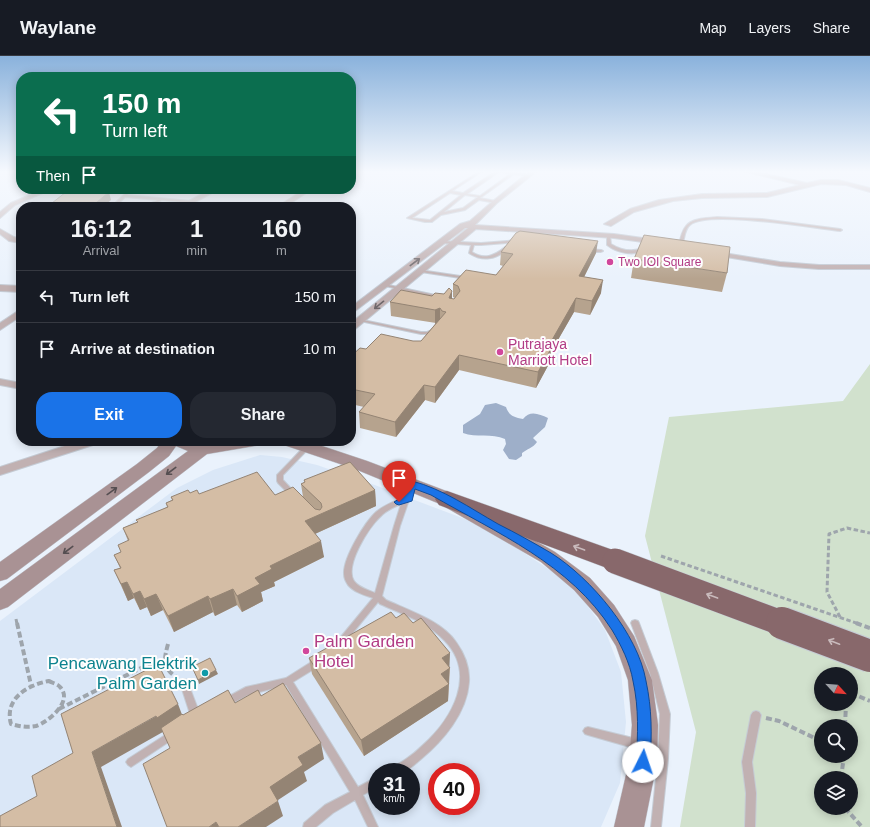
<!DOCTYPE html>
<style>
body{margin:0;font-family:Helvetica,sans-serif;background:#242831;color:#f1f3f6;height:100vh;display:flex;flex-direction:column;font-size:15px;white-space:nowrap}
*{box-sizing:border-box;margin:0}
p{font-size:13px;color:#9ea1a6}
.icon{flex:none;width:22px;height:22px;fill:none;stroke:currentColor;stroke-width:2;stroke-linecap:round;stroke-linejoin:round}
.map{position:relative;flex:1;overflow:hidden}
.details{position:absolute;left:16px;top:146px;width:340px;height:244px;display:flex;flex-direction:column;background:#171b24;border-radius:16px;box-shadow:0 2px 10px #0003}
.details>*{flex:none}
.guide{position:absolute;left:16px;top:16px;width:340px;height:122px;border-radius:16px;box-shadow:0 2px 10px #0003;background:#0b6e4f;color:#fff;overflow:hidden}
.needle{width:26px;rotate:116deg}
.fabs{position:absolute;left:814px;top:611px;display:grid;gap:8px}
.fabs a{display:grid;place-items:center;width:44px;height:44px;border-radius:50%;background:#171b24;box-shadow:0 2px 10px #0003;font-size:20px}
.speed{position:absolute;left:368px;top:707px;display:flex;gap:8px;font-size:20px;font-weight:700;text-align:center}
.speed>*{display:grid;place-content:center;width:52px;height:52px;border-radius:50%;background:#171b24;box-shadow:0 2px 10px #0003;line-height:1}
.speed small{font-size:10px;font-weight:400}
.speed .limit{border:6px solid #d22;background:#fff;color:#111}
.pin{position:absolute;display:grid;place-items:center;width:34px;height:34px;color:#fff;margin:-41px -17px;border-radius:50% 50% 50% 0;rotate:-45deg;box-shadow:0 0 4px #0007}
.pin .icon{rotate:45deg}
.me{position:absolute;width:44px;margin:-22px;rotate:4deg;stroke-linejoin:round;filter:drop-shadow(0 0 3px #0008)}
.turn{display:flex;align-items:center;gap:14px;height:84px;padding:0 20px;font-size:18px}
.turn .icon{width:52px;height:52px;stroke-width:2.5}
.turn b{display:block;font-size:28px;line-height:34px}
.then{display:flex;align-items:center;height:38px;padding:0 20px;background:#0003;gap:8px;font-size:15px}
.eta{display:flex;justify-content:space-evenly;align-items:center;height:68px;text-align:center}
.eta b{font-size:24px;font-weight:700;line-height:28px}
.cta{display:flex;gap:8px;margin-top:auto;padding:8px 20px}
.cta a{flex:1;height:46px;border-radius:16px;background:#1a73e8;color:#fff;font-size:16px;font-weight:700;line-height:46px;text-align:center}
.cta a+a{background:#242831;color:#f1f3f6}
ul{padding:0;list-style:none}
li{display:flex;align-items:center;gap:12px;height:52px;padding:0 20px;border-top:1px solid #363941}
li div{flex:1}
li b{display:block;font-size:15px}
li em{font-style:normal}
header{display:flex;align-items:center;gap:24px;box-sizing:border-box;height:56px;padding:0 20px;background:#171b24;border-bottom:1px solid #363941}
header strong{font-size:19px}
nav{display:flex;gap:22px;margin-inline-start:auto;font-size:14px}
.map>svg:first-child{display:block}
</style>
<header>
<strong>Waylane</strong>
<nav><a>Map</a><a>Layers</a><a>Share</a></nav>
</header>
<div class="map">
<svg width="870" height="771" viewBox="0 0 870 771">
<rect width="100%" height="100%" fill="#eaf2fc"/>
<path fill="#dae7f7" fill-rule="evenodd" d="M260,399L282,401L317,409L372,428L465,463L503,483L556,518L582,542L605,574L621,616L626,666L620,727L601,771H0V565L177,432L213,414ZM377,716H411V750H377ZM437,716H471V750H437Z"/>
<path fill="#d1e1cd" fill-rule="evenodd" d="M870,308V771H680L696,676L645,480L669,361L843,345ZM821,618H851V648H821ZM821,670H851V700H821ZM821,722H851V752H821Z"/>
<path fill="#9eafc9" d="M496,347L506,351C509,360 514,361 523,363C530,354 539,358 548,362L545,371L533,382L537,386C533,392 527,393 522,397V400L516,404L509,403L503,394L506,388L505,383C492,377 476,382 463,377V369L480,358L485,349Z"/>
<g fill="none" stroke-linecap="round" stroke-linejoin="round">
<defs>
<g id="lane">
<path d="M480,115H483L452,135L463,137L496,115H504L530,119L528,120L514,118L480,142L496,145V147L479,144L465,154L441,159L432,166H425L407,162ZM499,116L510,118L480,140L467,138ZM450,137L461,139L430,164L412,162ZM465,139L478,141L463,152L444,156Z"/>
<polygon points="130,133 134,133 127,139 191,145 193,146 191,147 162,144 148,151 143,151 158,144 125,141 115,151 111,151"/>
<path d="M717,161L762,163L840,173L842,174L840,175C814,172 707,154 690,169C684,174 685,183 682,189L679,190C683,163 693,163 717,161Z"/>
<path d="M607,178L610,179L611,188C622,195 632,196 644,192L646,193C635,201 617,197 607,189Z"/>
<path d="M518,184L520,185L519,186L481,189H474L472,196C484,204 494,200 505,191L508,192C497,204 482,206 469,197L471,189L441,187L439,186L441,185L481,187Z"/>
<path d="M588,193L601,194L603,195C599,197 591,196 587,194Z"/>
<polygon points="420,214 467,221 469,222 467,223 421,216 420,216"/>
<polygon points="384,228 440,240 442,241 440,242 385,230 383,229"/>
<polygon points="358,263 421,276 427,276 435,273 437,274 430,278 421,278 360,265 358,264"/>
<polygon points="307,389 309,390 310,391 309,392 283,419 283,424 297,439 296,441 292,441 278,427 277,425 277,419 305,390"/>
<path d="M409,427H413L414,429L410,440L411,442L409,444L400,470L382,540L386,544C408,554 442,565 456,586C464,597 470,612 469,626C467,657 443,685 420,704C415,708 408,715 402,716C399,717 394,716 390,716C393,710 401,707 406,703C412,699 418,694 423,689C452,663 478,618 444,584C427,566 402,558 380,548L378,546L342,590L339,592L336,590L335,588L373,542C364,539 354,536 348,529C346,526 344,522 344,518C343,502 365,466 376,456C384,449 394,446 403,441ZM401,448L394,470L375,537C368,534 358,531 354,525C344,510 369,471 380,461C385,455 394,451 401,448Z"/>
<polygon points="635,564 638,565 639,567 658,617 670,658 668,703 661,771 651,771 658,703 660,658 650,617 631,567 632,565"/>
<polygon points="316,603 319,604 320,607 319,610 293,626 358,731 377,721 377,731 363,739 378,771 368,771 355,744 333,757 316,771 303,771 304,767 325,749 350,736 286,629 248,639 225,651 222,650 221,647 222,644 246,631 286,622"/>
<polygon points="184,623 187,624 188,627 201,661 199,664 196,665 193,664 191,661 180,627 181,624"/>
<polygon points="756,655 759,656 761,659 752,706 756,737 755,771 745,771 746,737 742,706 751,659 753,656"/>
<polygon points="588,671 637,683 640,685 642,688 640,691 637,693 588,679 585,678 583,675 585,672"/>
<polygon points="173,674 176,675 178,678 176,681 131,711 128,709 126,706 128,703"/>
</g>
<g id="street">
<polygon points="530,115 537,115 497,147 475,169 614,178 657,184 661,186 657,188 614,182 476,173 354,274 351,275 351,267 468,172 465,172 351,258 351,251 460,168 470,165 493,145"/>
<polygon points="742,115 753,115 807,127 821,124 838,124 870,132 870,136 846,129 821,128 767,141 702,142 673,145 634,156 611,170 604,168 630,153 659,144 702,138 767,137 800,129"/>
<polygon points="44,133 52,133 15,149 0,162 0,156 11,147"/>
<polygon points="211,133 219,133 186,151 178,151"/>
<polygon points="305,133 312,133 285,151 277,151"/>
<polygon points="0,173 14,181 21,183 21,187 9,185 0,178"/>
<polygon points="711,195 780,206 819,209 870,209 870,213 819,213 780,210 714,199 710,197"/>
<polygon points="0,229 21,230 21,236 0,235"/>
<polygon points="21,253 21,260 0,274 0,267"/>
<polygon points="0,323 21,327 21,333 0,329"/>
<polygon points="80,385 98,385 96,388 0,419 0,411"/>
</g>
<g id="secondary">
<polygon points="162,385 194,385 209,387 222,385 262,385 260,389 254,390 207,398 8,551 0,554 0,533 188,395 176,390 169,400 149,416 7,523 0,525 0,506 137,408 157,392"/>
<polygon points="282,385 307,385 367,405 454,438 555,496 590,522 614,549 634,580 652,624 658,669 657,706 644,771 614,771 629,706 632,669 628,624 616,590 598,561 574,534 541,506 440,448 355,413 284,389"/>
</g>
<polygon id="highway" points="447,435 624,498 628,505 624,512 615,515 439,449 435,443 439,437"/>
</defs>
<use href="#lane" stroke="#c5ccd5" stroke-width="2"/>
<use href="#street" stroke="#c5ccd5" stroke-width="2"/>
<use href="#secondary" stroke="#c5ccd5" stroke-width="1"/>
<use href="#highway" stroke="#c5ccd5" stroke-width="1"/>
<g stroke="#9ea5ac" stroke-width="3" stroke-dasharray="4.5 2.5" stroke-linecap="butt">
<polyline points="661,500 859,568"/>
<polyline points="840,561 827,536 829,478 847,472 870,477"/>
<polyline points="16,563 17,568"/>
</g>
<g stroke="#9ea5ac" stroke-width="4" stroke-dasharray="6 3" stroke-linecap="butt">
<polyline points="17,567 31,629"/>
<polyline points="856,567 870,572"/>
<path d="M168,588C164,603 162,611 176,621"/>
<path d="M49,625C52,627 58,628 60,631C74,645 48,666 36,670C27,672 19,670 11,668C4,643 27,629 49,625Z"/>
<polyline points="851,637 870,645"/>
<polyline points="59,653 141,612 164,605"/>
<polyline points="766,662 779,665 821,685"/>
<polyline points="845,670 846,648"/>
<polyline points="841,722 844,700"/>
<polyline points="845,752 862,771"/>
</g>
<use href="#lane" fill="#c1b1b2" fill-rule="evenodd"/>
<use href="#street" fill="#c1b1b2" fill-rule="evenodd"/>
<use href="#secondary" fill="#a99294" fill-rule="evenodd"/>
<use href="#highway" fill="#88686b" fill-rule="evenodd"/>
<defs>
<polyline id="highway-bridge-far1" points="615,505 784,568"/>
<polyline id="highway-bridge" points="782,567 870,600"/>
</defs>
<use href="#highway-bridge-far1" stroke="#c5ccd5" stroke-width="26" stroke-linecap="butt"/>
<use href="#highway-bridge" stroke="#c5ccd5" stroke-width="34" stroke-linecap="butt"/>
<use href="#highway-bridge-far1" stroke="#88686b" stroke-width="25"/>
<use href="#highway-bridge" stroke="#88686b" stroke-width="32"/>
</g>
<g fill="#b6a38e">
<polygon points="501,196 596,197 584,221 601,237 590,259 574,256 551,296 550,306 536,332 459,314 435,347 425,344 396,381 360,372 359,356 364,351 351,348 351,300 366,293 413,285 421,285 436,267 391,260 390,246 444,238 452,235 452,243 454,243 455,242 453,241 453,228 496,219 503,210 500,209"/>
<polygon points="634,203 727,217 722,236 631,222"/>
<polygon points="304,424 375,434 376,450 315,478 324,501 274,526 275,530 261,536 263,545 242,556 237,549 215,560 213,556 174,576 163,554 151,560 147,551 140,554 134,542 128,545 114,514 120,512 114,499 121,496 128,485 123,472 137,466 167,451 166,447 172,444 171,441 190,437 199,438 275,439 303,441 301,428 305,426"/>
<polygon points="309,602 450,613 448,645 364,700 312,618"/>
</g>
<g fill="#948474">
<polygon points="109,136 111,144 103,151 91,151"/>
<polygon points="598,185 596,197 578,233 579,220"/>
<polygon points="603,224 601,237 590,259 592,245"/>
<polygon points="452,235 452,249 449,242"/>
<polygon points="576,242 574,256 551,296 550,306 536,332 538,316 548,291"/>
<polygon points="440,252 440,266 435,268 435,254"/>
<polygon points="459,299 459,314 435,347 435,331"/>
<polygon points="424,329 425,344 396,381 395,366"/>
<polygon points="375,434 376,450 308,481 305,465"/>
<polygon points="321,485 324,501 274,526 275,530 261,536 263,545 242,556 237,540 255,522 270,510"/>
<polygon points="127,526 134,542 128,545 121,528"/>
<polygon points="233,533 237,549 215,560 210,543"/>
<polygon points="140,535 147,551 140,554 133,538"/>
<polygon points="156,538 163,554 151,560 144,543"/>
<polygon points="208,540 213,556 174,576 168,560"/>
<polygon points="450,597 448,645 364,700 361,684 441,618 442,602"/>
<polygon points="216,614 218,618 199,628 198,624"/>
<polygon points="178,648 184,664 101,711 122,771 117,771 92,696"/>
<polygon points="321,687 324,703 304,716 307,725 275,746 270,731 298,701"/>
<polygon points="278,745 283,760 266,771 238,771"/>
<polygon points="216,766 219,771 209,771"/>
</g>
<g fill="#d4bda5" stroke="#948474">
<polygon points="66,136 109,136 91,151 47,151"/>
<polygon points="520,175 598,185 579,220 603,224 592,245 576,242 548,291 552,291 538,316 459,299 435,331 424,329 395,366 359,356 375,338 351,333 351,300 360,292 366,293 381,278 413,285 421,285 446,256 442,255 440,252 435,254 390,246 401,234 432,240 435,237 444,238 449,232 452,235 449,242 454,243 460,235 458,230 453,228 466,214 496,219 513,198 501,196 516,177"/>
<polygon points="644,179 730,191 727,217 634,203"/>
<polygon points="350,406 375,434 305,465 321,485 270,510 272,513 255,522 260,528 237,540 233,533 210,543 208,540 168,560 156,538 144,543 140,535 133,538 127,526 121,528 114,514 121,512 114,499 121,496 118,489 129,484 123,472 138,466 136,464 168,451 166,447 173,444 171,441 188,434 190,437 197,434 199,438 257,416 275,439 293,431 315,453 320,454 322,451 321,447 301,428 305,426 304,424"/>
<polygon points="391,556 396,562 404,557 413,567 421,562 450,597 442,602 450,612 441,618 449,628 361,684 309,602"/>
<polygon points="210,602 216,614 198,624 192,611"/>
<polygon points="158,608 178,648 157,662 156,660 92,696 117,771 0,771 0,760 37,740 32,720 73,697 61,658"/>
<polygon points="283,627 321,687 298,701 303,709 270,731 278,745 238,771 219,771 216,766 209,771 167,771 143,708 170,692 161,672 182,658 183,659 228,634 235,647 258,634 261,640"/>
</g>
<defs><path id="oneway-shaft" d="M-6 0H5M1.5-3L5.5 0L1.5 3" fill="none" stroke-width="1.6" stroke-linecap="round" stroke-linejoin="round"/></defs>
<g stroke="#6f686b">
<use href="#oneway-shaft" transform="translate(415 206) rotate(-37)"/>
<use href="#oneway-shaft" transform="translate(379 249) rotate(141)"/>
</g>
<g stroke="#554e51">
<use href="#oneway-shaft" transform="translate(171 415) rotate(143)"/>
<use href="#oneway-shaft" transform="translate(112 435) rotate(-36)"/>
<use href="#oneway-shaft" transform="translate(68 494) rotate(143)"/>
</g>
<g stroke="#c9babc">
<use href="#oneway-shaft" transform="translate(579 492) rotate(-160)"/>
<use href="#oneway-shaft" transform="translate(712 540) rotate(-160)"/>
<use href="#oneway-shaft" transform="translate(834 586) rotate(-159)"/>
</g>
<linearGradient id="sky" x2="0" y2="1"><stop stop-color="#8ab2dc"/><stop offset="0.52" stop-color="#f6f9fe"/><stop offset="1" stop-color="#f6f9fe" stop-opacity="0"/></linearGradient>
<rect width="870" height="223" fill="url(#sky)"/>
<path fill="#1a73e8" stroke="#114b97" d="M412,425C443,433 470,452 498,468C516,477 534,487 551,497C591,522 638,578 646,625C652,653 652,679 650,706L648,711L643,714L638,711L636,706C638,679 639,652 633,625C630,607 621,589 612,574C570,508 497,477 431,439L415,433L412,445L399,449L396,448L394,446L404,440L407,428Z"/>
<g fill="#d1479c" stroke="#fefefe" stroke-width="1.5">
<circle cx="610" cy="206" r="4"/>
<circle cx="500" cy="296" r="4"/>
<circle cx="306" cy="595" r="4"/>
</g>
<circle fill="#0f9aa8" stroke="#fefefe" stroke-width="1.5" cx="205" cy="617" r="4"/>
<g text-anchor="middle" stroke-width="4" stroke-linejoin="round" paint-order="stroke">
<g font-size="12" fill="#b23c85" stroke="#fefefe" text-anchor="start">
<text x="618" y="210">Two IOI Square</text>
</g>
<g font-size="14" fill="#b23c85" stroke="#fefefe" text-anchor="start">
<text x="508" y="293">Putrajaya<tspan x="508" dy="16">Marriott Hotel</tspan></text>
</g>
<g font-size="17" fill="#b23c85" stroke="#fefefe" text-anchor="start">
<text x="314" y="591">Palm Garden<tspan x="314" dy="20">Hotel</tspan></text>
</g>
<g font-size="17" fill="#0d838f" stroke="#fefefe" text-anchor="end">
<text x="197" y="613">Pencawang Elektrik<tspan x="197" dy="20">Palm Garden</tspan></text>
</g>
</g>
</svg>
<div class="fabs">
<a><svg class="needle" viewBox="-14 -14 28 28"><path d="M0-13l5 13h-10z" fill="#e53935"/><path d="M0 13l5-13h-10z" fill="#9ea1a6"/></svg></a>
<a><svg class="icon" aria-label="search" viewBox="0 0 24 24"><circle cx="10" cy="10" r="6"/><path d="M15 15l6 6"/></svg></a>
<a><svg class="icon" aria-label="layers" viewBox="0 0 24 24"><path d="M12 4l9 5-9 5-9-5zM3 14l9 5 9-5"/></svg></a>
</div>
<div class="speed"><div>31<small>km/h</small></div><div class="limit">40</div></div>
<div class="pin" style="left:399px;top:446px;background:#d93025"><svg class="icon" aria-label="arrive" viewBox="0 0 24 24"><path d="M6 21V4h12l-3 4 3 4H6"/></svg></div>
<svg class="me" style="left:643px;top:706px" viewBox="-20 -20 40 40"><circle r="19" fill="#fff"/><path d="M0-13L10 11 0 6-10 11z" fill="#1a73e8"/></svg>
<div class="guide">
<div class="turn"><svg class="icon" aria-label="left" viewBox="0 0 24 24"><path d="M17 20v-9H6M10 6l-5 5 5 5"/></svg><div><b>150 m</b>Turn left</div></div>
<div class="then">Then<svg class="icon" aria-label="arrive" viewBox="0 0 24 24"><path d="M6 21V4h12l-3 4 3 4H6"/></svg></div>
</div>
<section class="details">
<div class="eta">
<div><b>16:12</b><p>Arrival</p></div>
<div><b>1</b><p>min</p></div>
<div><b>160</b><p>m</p></div>
</div>
<ul>
<li><svg class="icon" aria-label="left" viewBox="0 0 24 24"><path d="M17 20v-9H6M10 6l-5 5 5 5"/></svg><div><b>Turn left</b></div><em>150 m</em></li>
<li><svg class="icon" aria-label="arrive" viewBox="0 0 24 24"><path d="M6 21V4h12l-3 4 3 4H6"/></svg><div><b>Arrive at destination</b></div><em>10 m</em></li>
</ul>
<div class="cta"><a>Exit</a><a>Share</a></div>
</section>
</div>
